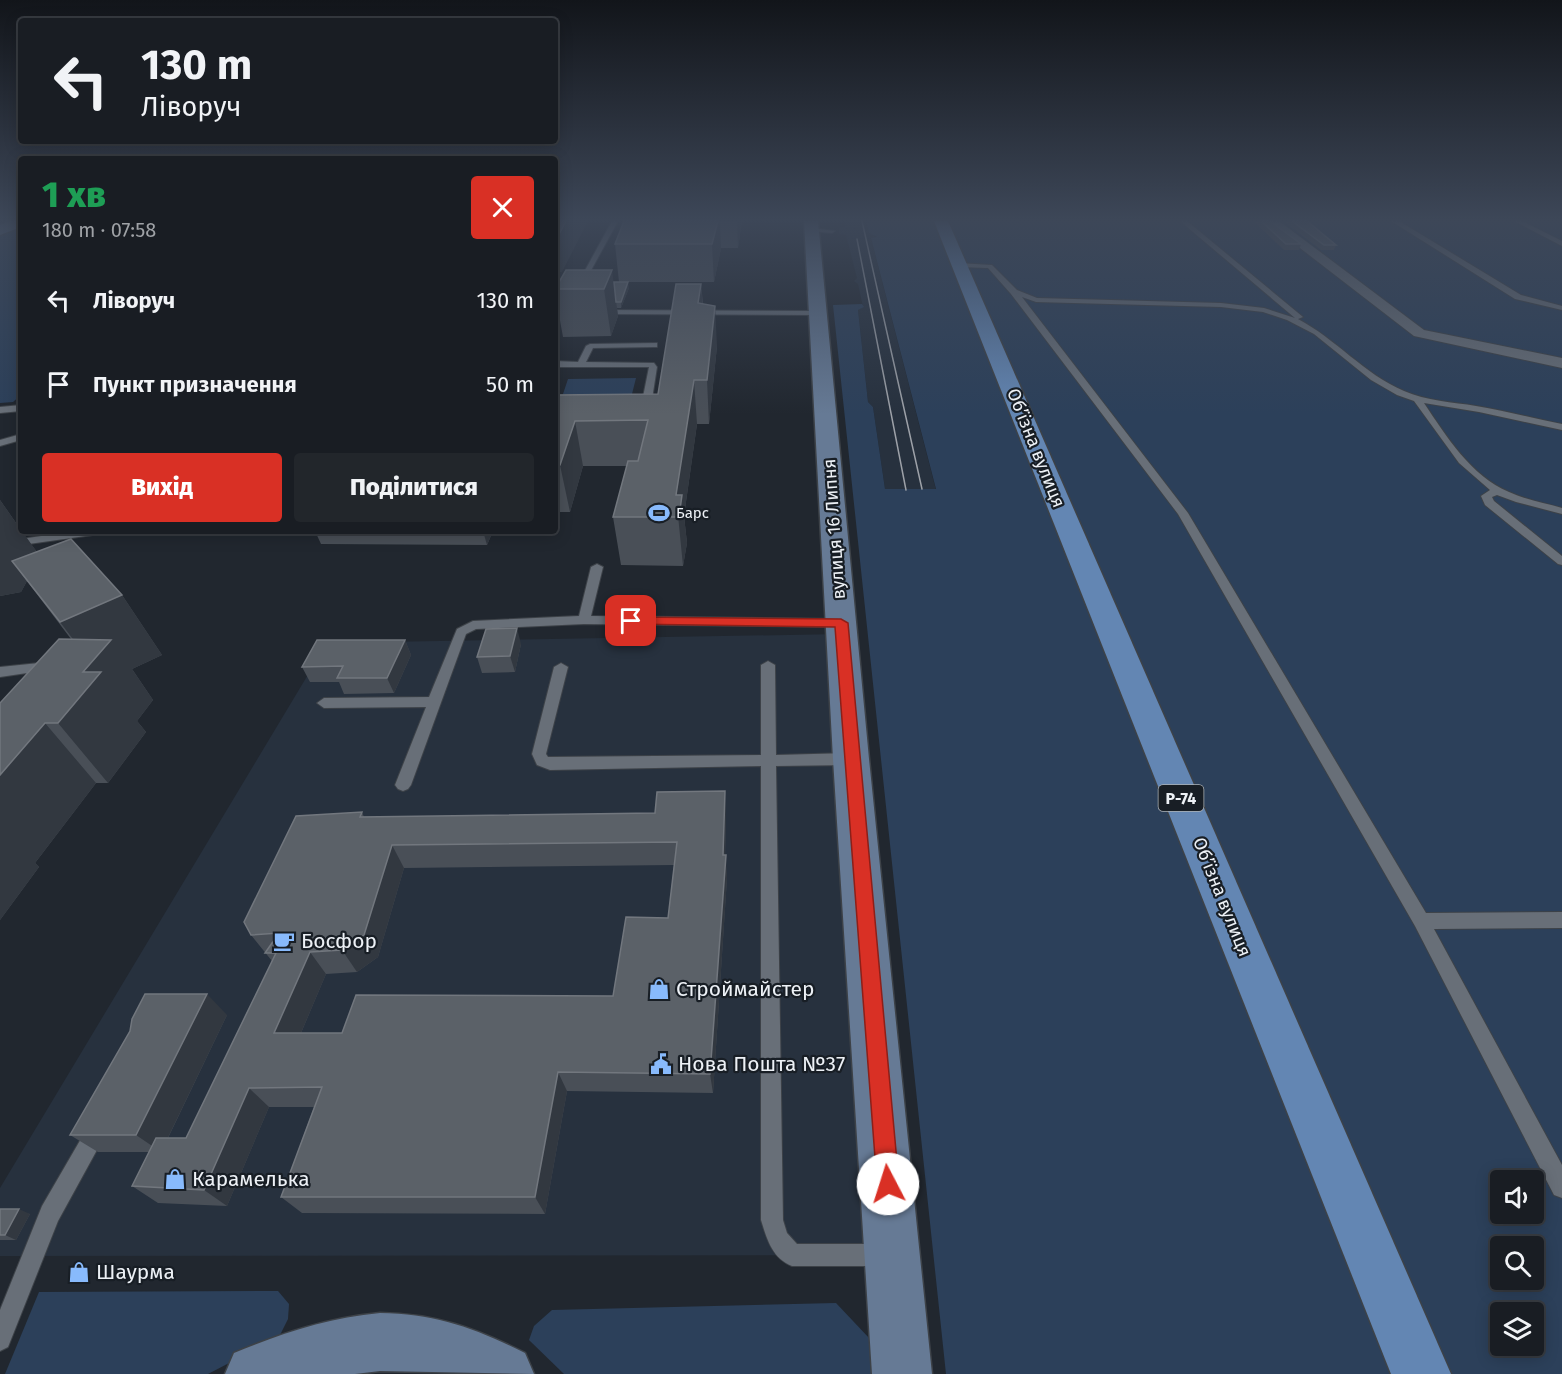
<!DOCTYPE html>
<html lang="uk">
<meta charset="utf-8">
<style>
body{margin:0;font-family:"Fira Sans",sans-serif;background:#22262b;color:#f1f3f6;height:100vh;display:flex;flex-direction:column;font-size:22px;white-space:nowrap}
*{box-sizing:border-box;margin:0}
p{font-size:20px;color:#9fa2a6}
.icon{flex:none;width:33px;height:33px;fill:none;stroke:currentColor;stroke-width:2;stroke-linecap:round;stroke-linejoin:round}
.map{position:relative;flex:1;overflow:hidden}
.sheet{position:absolute;left:18px;top:156px;width:540px;height:378px;display:flex;flex-direction:column;background:#191d23;border-radius:6px;box-shadow:0 3px 15px #0003,0 0 0 2px #373b41}
.sheet>*{flex:none}
.hud{position:absolute;left:18px;top:18px;width:540px;height:126px;border-radius:6px;box-shadow:0 3px 15px #0003,0 0 0 2px #373b41;background:#191d23;color:#f1f3f6;overflow:hidden}
.fabs{position:absolute;left:1490px;top:1170px;display:grid;gap:12px}
.fabs a{display:grid;place-items:center;width:54px;height:54px;border-radius:6px;background:#191d23;box-shadow:0 3px 15px #0003,0 0 0 2px #373b41;font-size:30px}
.pin{position:absolute;display:grid;place-items:center;width:51px;height:51px;color:#fff;margin:-26px;border-radius:12px;box-shadow:0 3px 9px #0006}
.me{position:absolute;width:66px;margin:-33px;rotate:355deg;stroke-linejoin:round;filter:drop-shadow(0 0 4px #0008)}
.turn{display:flex;align-items:center;gap:21px;height:126px;padding:0 24px;font-size:27px}
.turn .icon{width:78px;height:78px;stroke-width:2.5}
.turn b{display:block;font-size:42px;line-height:51px}
.round{display:grid;place-items:center;flex:none;width:63px;height:63px;border-radius:6px;background:#22262b}
.overview{display:flex;align-items:center;justify-content:space-between;height:102px;padding:0 24px}
h1{font-size:36px;font-weight:800;line-height:45px;color:#1e9e55}
.button{display:flex;gap:12px;margin-top:auto;padding:12px 24px}
.button a{flex:1;height:69px;border-radius:6px;background:#d93025;color:#fff;font-size:24px;font-weight:800;line-height:69px;text-align:center}
.button a+a{background:#22262b;color:#f1f3f6}
ul{padding:0;list-style:none}
li{display:flex;align-items:center;gap:18px;height:84px;padding:0 24px}
li div{flex:1}
li b{display:block;font-size:22px}
li em{font-style:normal}
.map>svg:first-child{display:block}
</style>
<div class="map">
<svg width="1562" height="1374" viewBox="0 0 1562 1374">
<rect width="100%" height="100%" fill="#21272f"/>
<g fill="#27313e">
<polygon points="845,221 866,221 869,233 878,238 871,239 936,490 885,489 873,407 868,402 858,310 863,307 858,284 854,281 857,278 846,235 839,234 839,228 845,227"/>
<polygon points="842,634 894,1255 0,1256 0,1188 327,643"/>
</g>
<g fill="#2c405a" fill-rule="evenodd">
<path d="M866,221H1562V1374H946L833,305L862,304L864,307L858,310L868,402L873,407L885,489H936L871,238L877,237L869,233ZM1500,1180H1533V1214H1500ZM1500,1246H1533V1280H1500ZM1500,1312H1533V1346H1500Z"/>
<polygon points="21,226 21,395 13,402 0,403 0,234"/>
<polygon points="636,378 632,394 563,394 568,379"/>
<polygon points="278,1291 289,1304 288,1319 279,1337 208,1374 5,1374 39,1292"/>
<polygon points="836,1303 870,1339 881,1374 564,1374 529,1340 534,1326 552,1310"/>
</g>
<g fill="none" stroke-linecap="round" stroke-linejoin="round">
<defs>
<g id="lane">
<polygon points="612,221 618,221 583,285 576,287"/>
<path d="M1180,221H1187L1303,317L1298,319C1336,339 1364,374 1404,391C1426,401 1453,402 1476,406C1505,411 1533,418 1562,424V430L1479,412L1424,403C1446,436 1471,476 1509,492C1526,500 1544,503 1562,508V514L1516,502L1497,495L1492,497L1494,501L1562,556V565L1558,564L1485,505L1481,496L1490,490L1459,463L1414,401L1397,395L1371,380L1314,334L1287,320L1263,312L1221,307L1036,302L1022,297L1188,513L1426,913L1562,912V928L1434,929L1562,1165V1198L1554,1195L1415,926L1178,514L1011,294L988,268L958,267L955,265L958,263L992,265L1017,290L1037,298L1221,303L1264,308L1295,318Z"/>
<polygon points="1391,221 1399,221 1521,295 1562,306 1562,310 1515,299"/>
<polygon points="1514,221 1522,221 1562,241 1562,246"/>
<polygon points="812,228 835,231 832,233 810,231"/>
<polygon points="602,310 818,311 822,313 818,315 599,314 599,310"/>
<polygon points="657,343 657,347 654,347 593,348 586,362 654,363 657,367 650,412 645,415 640,412 649,367 555,367 555,361 578,362 586,346 590,344"/>
<polygon points="21,405 21,411 0,413 0,407"/>
<polygon points="21,434 21,440 0,446 0,440"/>
<polygon points="76,531 106,531 100,534 0,548 0,542"/>
<polygon points="597,564 603,567 591,616 841,619 847,623 841,627 584,624 476,629 466,634 411,785 408,789 403,791 398,789 395,785 426,707 324,708 317,703 324,698 429,697 457,629 473,621 579,616 591,567"/>
<path d="M768,661L775,665L776,755L850,753L855,755L857,759L855,763L850,765L776,766L783,1220L787,1233L797,1244H881L889,1247L892,1255L889,1263L881,1266H792C772,1258 767,1239 761,1220V766L550,770L537,765L532,754L554,667L561,663L568,667L546,754L548,757L761,755V665Z"/>
<polygon points="49,662 56,666 54,669 0,677 0,667"/>
<polygon points="96,1122 103,1125 106,1132 103,1139 58,1221 8,1347 0,1351 0,1310 42,1206 89,1125"/>
</g>
<polygon id="street" points="1265,221 1279,221 1424,330 1562,358 1562,368 1414,336"/>
<g id="secondary">
<polygon points="9,221 21,221 21,227 0,235 0,225"/>
<polygon points="804,221 818,221 869,759 932,1374 872,1374 833,759"/>
<path d="M380,1313C436,1314 475,1328 525,1353L534,1374L380,1371L355,1374H225L234,1353C282,1333 328,1318 380,1313Z"/>
</g>
<polygon id="primary" points="934,221 948,221 1451,1374 1391,1374"/>
</defs>
<use href="#lane" stroke="#3d4248" stroke-width="2"/>
<use href="#street" stroke="#3d4248" stroke-width="2"/>
<use href="#secondary" stroke="#3d4248" stroke-width="3"/>
<use href="#primary" stroke="#3d4248" stroke-width="3"/>
<use href="#lane" fill="#686f78" fill-rule="evenodd"/>
<use href="#street" fill="#686f78" fill-rule="evenodd"/>
<use href="#secondary" fill="#667a95" fill-rule="evenodd"/>
<use href="#primary" fill="#6386b3" fill-rule="evenodd"/>
<g stroke="#9da1a8" stroke-width="1.5">
<polyline points="862,221 922,489"/>
<polyline points="857,239 906,490"/>
</g>
</g>
<g fill="#494f57" fill-rule="evenodd">
<polygon points="624,221 742,221 738,248 721,248 714,282 619,282 615,244"/>
<polygon points="1253,221 1270,221 1301,244 1299,250 1284,250"/>
<polygon points="1283,221 1307,221 1336,245 1334,250 1321,250"/>
<polygon points="614,282 629,288 621,308 617,308 618,316 611,336 563,337 555,293 555,288"/>
<polygon points="701,284 703,303 717,346 709,424 697,424 684,516 687,543 683,566 621,565 613,517 627,466 583,466 570,512 555,512 555,395 658,394"/>
<polygon points="0,500 21,530 21,531 37,552 122,595 162,655 132,669 153,700 137,721 146,732 108,783 96,783 35,863 39,867 0,920 0,703 71,639 27,581 21,592 0,596"/>
<polygon points="315,531 493,531 487,545 321,544"/>
<polygon points="405,640 411,655 394,693 344,694 339,682 310,682 302,667"/>
<polygon points="521,644 515,672 482,673 477,657"/>
<path d="M362,812L364,817L726,814L725,855L727,878L713,1093L567,1091L545,1214L302,1213L281,1197L314,1107H269L227,1206L158,1203L132,1186L149,1152H98L70,1135L227,1015L168,1138H186L272,961L251,935ZM674,865L668,918L613,996L342,1033H301L326,974L357,972L378,957L404,868Z"/>
<polygon points="0,1209 30,1214 16,1240 0,1240"/>
</g>
<g fill="#323840">
<polygon points="566,221 588,221 562,272 557,272 558,280 555,286 555,238"/>
<polygon points="718,221 720,221 721,249 714,282 712,244"/>
<polygon points="737,221 742,221 738,248"/>
<polygon points="612,270 618,316 611,336 604,289"/>
<polygon points="628,282 629,288 621,308 621,302"/>
<polygon points="701,284 704,323 698,303"/>
<polygon points="715,306 717,346 709,424 707,380"/>
<polygon points="694,380 697,424 684,516 687,543 683,566 676,495"/>
<polygon points="575,421 583,466 570,512 560,465"/>
<polygon points="0,500 21,530 21,531 22,531 39,555 12,561 27,581 21,592 0,596"/>
<polygon points="483,531 493,531 487,545"/>
<polygon points="122,595 162,655 132,669 153,700 137,721 146,732 108,783 58,723 83,672 91,663 60,622"/>
<polygon points="517,628 521,644 515,672 510,656"/>
<polygon points="405,640 411,655 394,693 387,678"/>
<polygon points="45,723 96,783 35,863 39,867 0,920 0,775"/>
<polygon points="725,791 726,814 725,867 726,855 727,878 713,1093 710,1074 723,855"/>
<polygon points="392,845 404,868 378,957 357,972 342,950"/>
<polygon points="310,952 326,974 292,1054 274,1033"/>
<polygon points="207,994 227,1015 161,1152 136,1135"/>
<polygon points="558,1072 567,1091 545,1214 535,1197"/>
<polygon points="249,1088 269,1107 227,1206 204,1190"/>
<polygon points="19,1209 30,1214 16,1240 5,1235"/>
</g>
<g fill="#5b6168" stroke="#72777e" stroke-width="1.5" fill-rule="evenodd">
<polygon points="555,221 566,221 557,238 555,238"/>
<polygon points="624,221 718,221 712,244 615,244"/>
<polygon points="1261,221 1270,221 1301,244 1286,244"/>
<polygon points="1292,221 1307,221 1336,245 1324,245"/>
<polygon points="566,270 612,270 604,289 555,289"/>
<polygon points="614,282 628,282 621,302 616,302"/>
<polygon points="676,284 701,284 698,303 715,306 707,380 694,380 676,495 682,495 679,517 613,517 628,461 638,461 648,420 575,421 560,465 555,465 555,395 658,394"/>
<polygon points="71,539 122,595 60,622 12,561"/>
<polygon points="517,628 510,656 477,657 486,629"/>
<polygon points="59,639 111,640 83,672 101,672 58,723 45,723 0,775 0,703"/>
<polygon points="317,640 405,640 387,678 337,678 343,666 302,667"/>
<path d="M725,791L723,855H726L710,1074L558,1072L535,1197H281L322,1087L249,1088L204,1190L132,1186L156,1138H186L276,953H265L279,933L251,935L244,922L296,816L362,812L360,817L655,813L657,792ZM677,842L668,918L626,917L613,996L356,995L342,1033H274L310,952L342,950L364,935L392,845Z"/>
<polygon points="145,994 207,994 136,1135 70,1135 130,1031 132,1019"/>
<polygon points="0,1209 19,1209 5,1235 0,1235"/>
</g>
<linearGradient id="sky" x2="0" y2="1"><stop stop-color="#12151a"/><stop offset="0.53" stop-color="#3d4758"/><stop offset="1" stop-color="#3d4758" stop-opacity="0"/></linearGradient>
<rect width="1562" height="414" fill="url(#sky)"/>
<polygon fill="#d93025" stroke="#8d1f18" stroke-width="1.5" points="631,617 841,619 848,623 899,1184 896,1192 888,1195 880,1192 877,1184 835,627 627,624 625,621"/>
<defs>
<symbol id="stadium-bare" viewBox="-9 -9 18 18"><path d="M0-5a6.5 5 0 1 0 0 10a6.5 5 0 1 0 0-10ZM-3.5-1.8h7v3.6h-7Z" fill="#88bafc" stroke="#181e25" stroke-width="2.5" paint-order="stroke"/></symbol>
<symbol id="cafe-bare" viewBox="-9 -9 18 18"><path d="M-5.5-4.5H6V0H3Q3 3.5 0 3.5H-2.5Q-5.5 3.5-5.5 0ZM3-3.2v2h1.7v-2ZM-6 4.5H4V6H-6Z" fill="#88bafc" stroke="#181e25" stroke-width="2.5" paint-order="stroke"/></symbol>
<symbol id="shop-bare" viewBox="-9 -9 18 18"><path d="M-5-2.5h2.3a2.7 3.5 0 0 1 5.4 0H5L5.5 6h-11ZM-1.5-2.5h3a1.5 2.3 0 0 0-3 0Z" fill="#88bafc" stroke="#181e25" stroke-width="2.5" paint-order="stroke"/></symbol>
<symbol id="civic-bare" viewBox="-9 -9 18 18"><path d="M-.6-6.5H3V-4.5H.6V-3L4-1V1h2V6H-6V1h2V-1L-.6-3ZM-1.2 2.5V6h2.4V2.5Z" fill="#88bafc" stroke="#181e25" stroke-width="2.5" paint-order="stroke"/></symbol>
</defs>
<g fill-rule="evenodd">
<use href="#stadium-bare" x="644" y="498" width="30" height="30"/>
<use href="#cafe-bare" x="269" y="926" width="30" height="30"/>
<use href="#shop-bare" x="644" y="974" width="30" height="30"/>
<use href="#civic-bare" x="646" y="1049" width="30" height="30"/>
<use href="#shop-bare" x="160" y="1164" width="30" height="30"/>
<use href="#shop-bare" x="64" y="1257" width="30" height="30"/>
</g>
<g text-anchor="middle" stroke-width="4.5" stroke-linejoin="round" paint-order="stroke">
<g font-size="15" fill="#edf1f6" stroke="#181e25" text-anchor="start">
<text x="676" y="518">Барс</text>
</g>
<rect fill="#181e25" stroke="#adb2b7" stroke-width="1.5" x="1158.5" y="785" width="45" height="26" rx="4.5"/>
<g font-size="16" font-weight="bold" fill="#edf1f6">
<text x="1181" y="804">Р-74</text>
</g>
<g font-size="18" fill="#edf1f6" stroke="#181e25">
<text transform="translate(1036 448) rotate(68)" y="6">Обʼїзна вулиця</text>
<text transform="translate(834 529) rotate(-94)" y="6">вулиця 16 Липня</text>
<text transform="translate(1222 897) rotate(68)" y="6">Обʼїзна вулиця</text>
</g>
<g font-size="21" fill="#edf1f6" stroke="#181e25" text-anchor="start">
<text x="301" y="948">Босфор</text>
<text x="676" y="996">Строймайстер</text>
<text x="678" y="1071">Нова Пошта №37</text>
<text x="192" y="1186">Карамелька</text>
<text x="96" y="1279">Шаурма</text>
</g>
</g>
</svg>
<div class="fabs">
<a><svg class="icon" aria-label="sound" viewBox="0 0 24 24"><path d="M4 9h4l5-4v14l-5-4H4zM17 9q2 3 0 6"/></svg></a>
<a><svg class="icon" aria-label="search" viewBox="0 0 24 24"><circle cx="10" cy="10" r="6"/><path d="M15 15l6 6"/></svg></a>
<a><svg class="icon" aria-label="layers" viewBox="0 0 24 24"><path d="M12 4l9 5-9 5-9-5zM3 14l9 5 9-5"/></svg></a>
</div>
<div class="pin" style="left:631px;top:621px;background:#d93025"><svg class="icon" aria-label="arrive" viewBox="0 0 24 24"><path d="M6 21V4h12l-3 4 3 4H6"/></svg></div>
<svg class="me" style="left:888px;top:1184px" viewBox="-20 -20 40 40"><circle r="19" fill="#fff"/><path d="M0-13L10 11 0 6-10 11z" fill="#d93025"/></svg>
<div class="hud">
<div class="turn"><svg class="icon" aria-label="left" viewBox="0 0 24 24"><path d="M17 20v-9H6M10 6l-5 5 5 5"/></svg><div><b>130 m</b>Ліворуч</div></div>
</div>
<section class="sheet">
<div class="overview"><div><h1>1 хв</h1><p>180 m · 07:58</p></div><a class="round" style="background:#d93025;color:#fff"><svg class="icon" aria-label="close" viewBox="0 0 24 24"><path d="M6 6l12 12M18 6L6 18"/></svg></a></div>
<ul>
<li><svg class="icon" aria-label="left" viewBox="0 0 24 24"><path d="M17 20v-9H6M10 6l-5 5 5 5"/></svg><div><b>Ліворуч</b></div><em>130 m</em></li>
<li><svg class="icon" aria-label="arrive" viewBox="0 0 24 24"><path d="M6 21V4h12l-3 4 3 4H6"/></svg><div><b>Пункт призначення</b></div><em>50 m</em></li>
</ul>
<div class="button"><a>Вихід</a><a>Поділитися</a></div>
</section>
</div>
